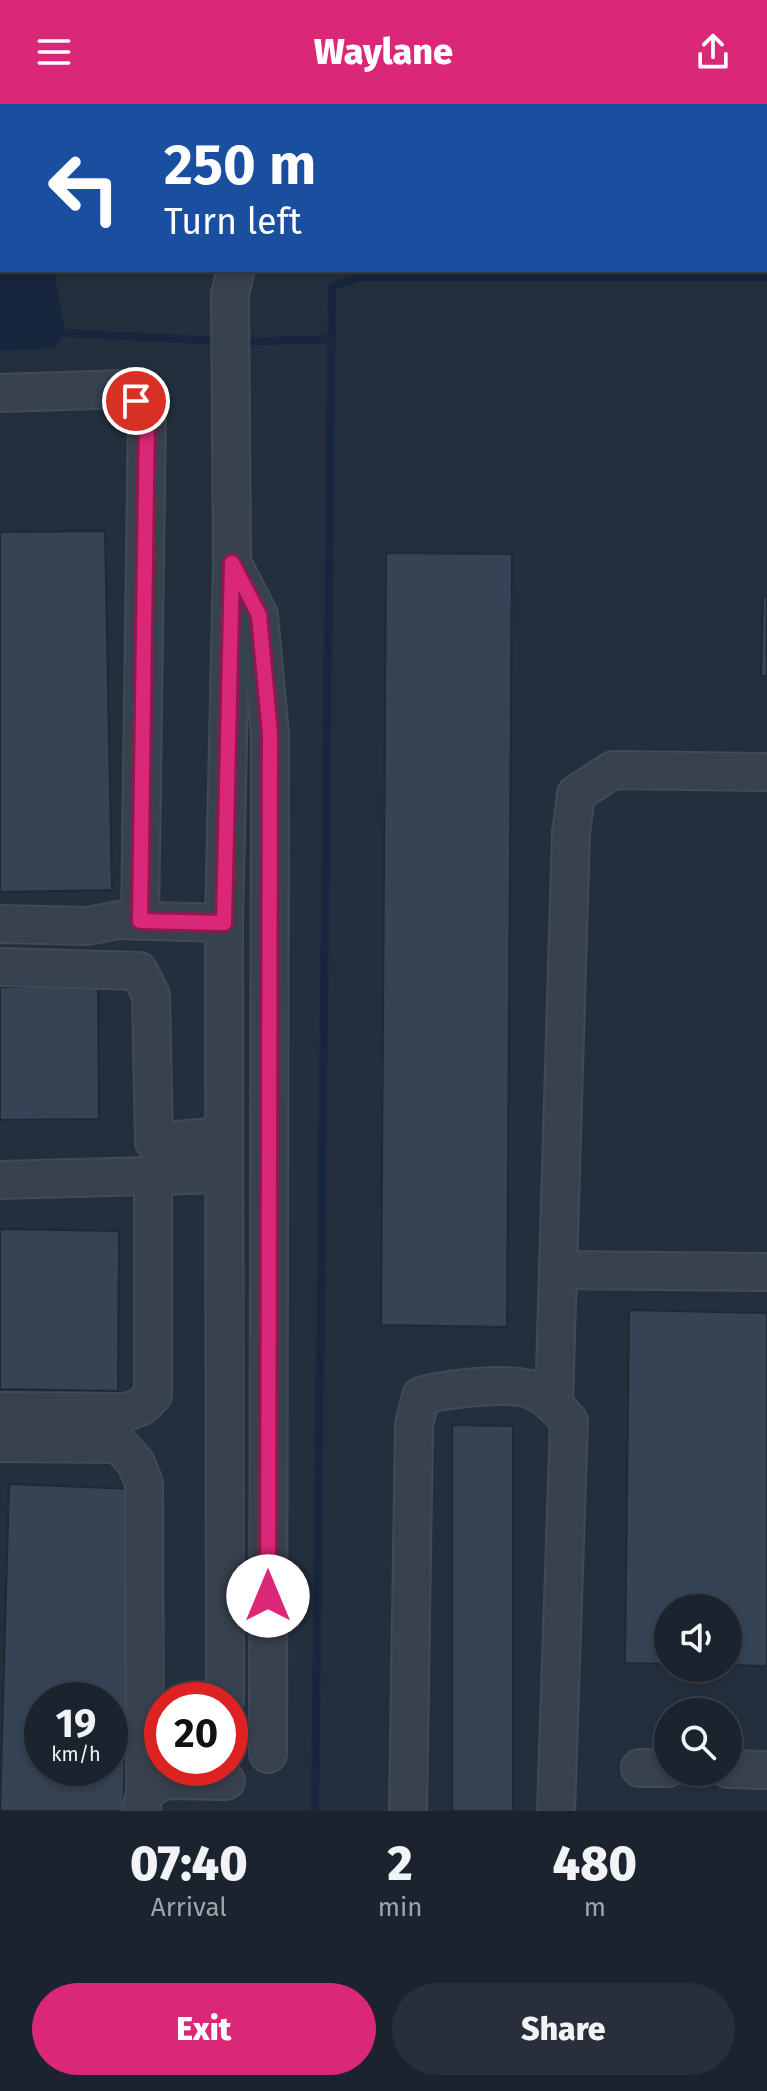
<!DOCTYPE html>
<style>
body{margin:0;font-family:"Fira Sans",sans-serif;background:#282f3a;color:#f1f3f6;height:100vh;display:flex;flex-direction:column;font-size:30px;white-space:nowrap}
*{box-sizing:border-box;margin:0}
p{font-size:26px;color:#a0a4aa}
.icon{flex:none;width:44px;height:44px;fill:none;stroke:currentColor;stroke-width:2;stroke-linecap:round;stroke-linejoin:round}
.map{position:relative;height:1707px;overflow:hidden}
.sheet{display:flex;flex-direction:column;background:#1b232e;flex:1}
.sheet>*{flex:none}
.guide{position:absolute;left:0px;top:0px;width:768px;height:168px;box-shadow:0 4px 12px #0003,0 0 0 2px #39404a;background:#1a4fa0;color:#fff;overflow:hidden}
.controls{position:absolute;left:654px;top:1490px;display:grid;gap:16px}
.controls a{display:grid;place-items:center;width:88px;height:88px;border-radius:50%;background:#1b232e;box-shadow:0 4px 12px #0003,0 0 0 2px #39404a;font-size:40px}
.speed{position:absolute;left:24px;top:1578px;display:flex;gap:16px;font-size:40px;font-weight:700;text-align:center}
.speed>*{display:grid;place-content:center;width:104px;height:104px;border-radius:50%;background:#1b232e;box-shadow:0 4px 12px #0003,0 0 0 2px #39404a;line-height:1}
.speed small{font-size:20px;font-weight:400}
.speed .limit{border:12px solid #d22;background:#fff;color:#111}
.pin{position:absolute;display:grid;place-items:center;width:68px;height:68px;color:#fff;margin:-34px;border:4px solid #fff;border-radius:50%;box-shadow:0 2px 8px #0007}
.me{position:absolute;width:88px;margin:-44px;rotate:0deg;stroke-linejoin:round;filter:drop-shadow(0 0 6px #0008)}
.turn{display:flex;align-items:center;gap:28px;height:168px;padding:0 32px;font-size:36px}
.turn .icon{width:104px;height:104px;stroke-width:2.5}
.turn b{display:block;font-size:56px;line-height:68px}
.eta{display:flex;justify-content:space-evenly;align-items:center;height:136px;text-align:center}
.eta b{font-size:48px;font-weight:800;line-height:56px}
.button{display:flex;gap:16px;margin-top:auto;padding:16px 32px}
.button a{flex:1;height:92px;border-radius:48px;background:#db2777;color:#fff;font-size:32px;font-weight:800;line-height:92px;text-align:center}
.button a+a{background:#282f3a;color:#f1f3f6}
header{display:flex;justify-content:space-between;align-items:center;height:104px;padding:0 32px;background:#db2777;color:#fff;font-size:36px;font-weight:800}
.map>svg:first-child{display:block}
</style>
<header><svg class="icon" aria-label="menu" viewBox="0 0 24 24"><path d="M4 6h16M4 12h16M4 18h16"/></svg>Waylane<svg class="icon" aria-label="share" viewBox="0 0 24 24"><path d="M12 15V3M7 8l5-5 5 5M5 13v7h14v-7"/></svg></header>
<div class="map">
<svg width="767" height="1707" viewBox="0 0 767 1707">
<rect width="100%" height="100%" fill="#242f3e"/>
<polygon fill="#17263c" points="0,68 2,166 54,166 65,229 55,244 0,247"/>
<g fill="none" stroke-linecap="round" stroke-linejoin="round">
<g stroke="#17263c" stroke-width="8">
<polyline points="41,2 42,0"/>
<polyline points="57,221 65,229 220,237"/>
<polyline points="238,238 331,235"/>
<polyline points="315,1707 332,183 360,173 767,173"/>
</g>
</g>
<g fill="#364354" stroke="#1f2835" stroke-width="2" fill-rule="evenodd">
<polygon points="535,0 767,0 767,2 535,1"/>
<polygon points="105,427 112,786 0,788 0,428"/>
<polygon points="386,449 512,450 507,1223 381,1221"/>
<polygon points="763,492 767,492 767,572 761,572"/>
<polygon points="98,882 99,1015 0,1016 0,883"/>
<polygon points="0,1125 119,1127 118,1287 0,1285"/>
<polygon points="629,1206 767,1209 767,1562 728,1561 728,1504 668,1504 668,1560 625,1559"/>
<polygon points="452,1321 513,1322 513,1707 452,1707"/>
<path d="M9,1380L135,1385L123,1707H0ZM42,1596H110V1664H42Z"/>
</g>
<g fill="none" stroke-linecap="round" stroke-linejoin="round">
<defs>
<g id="minor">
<polyline points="358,0 359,2"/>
<polyline points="83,2 83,0"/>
<polyline points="496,2 496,0"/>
<polyline points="766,37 767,37"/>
<polyline points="0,49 2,50"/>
<polyline points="766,103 767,103"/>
<polyline points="0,289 126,285 147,309 140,817"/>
<polyline points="235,464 259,511 270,630 268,1650"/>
<polyline points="0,820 88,822 118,816 224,819"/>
<polyline points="0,863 139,867 151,891 154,1038 224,1032"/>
<polyline points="0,1076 224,1070"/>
<polyline points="558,1166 767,1168"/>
<polyline points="554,1300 571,729 576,690 613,666 767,668"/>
<polyline points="0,1307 127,1308 142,1302 153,1291 153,1074"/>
<polyline points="0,1339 119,1340 136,1359 144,1379 145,1687"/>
<polyline points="225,1596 224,819 232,459 230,190 236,166"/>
<polyline points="640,1664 668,1664"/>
<polyline points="728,1665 767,1666"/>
<polyline points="141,1706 145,1687 165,1676 226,1677"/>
<path d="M408,1707L414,1321L421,1292C444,1285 506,1278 529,1285C545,1290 558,1305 569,1317L556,1707"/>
</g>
</defs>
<use href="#minor" stroke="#414a57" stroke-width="40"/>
<use href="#minor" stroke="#38414e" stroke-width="36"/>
</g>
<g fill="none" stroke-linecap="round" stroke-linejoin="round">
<defs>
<polyline id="route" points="136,297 147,309 140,817 224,819 232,459 259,511 270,630 268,1492"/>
</defs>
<use href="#route" stroke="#8e194d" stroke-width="20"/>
<use href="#route" stroke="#db2777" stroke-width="14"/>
</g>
</svg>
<div class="controls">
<a><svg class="icon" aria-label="sound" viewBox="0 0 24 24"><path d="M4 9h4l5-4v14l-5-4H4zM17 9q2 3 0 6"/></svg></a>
<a><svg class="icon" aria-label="search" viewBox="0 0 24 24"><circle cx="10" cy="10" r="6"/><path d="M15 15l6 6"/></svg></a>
</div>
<div class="speed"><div>19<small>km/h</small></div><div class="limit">20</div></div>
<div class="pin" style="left:136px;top:297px;background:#d93025"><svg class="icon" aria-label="arrive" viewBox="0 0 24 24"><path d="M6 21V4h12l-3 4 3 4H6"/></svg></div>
<svg class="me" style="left:268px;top:1492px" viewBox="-20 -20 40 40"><circle r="19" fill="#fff"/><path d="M0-13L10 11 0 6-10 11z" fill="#db2777"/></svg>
<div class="guide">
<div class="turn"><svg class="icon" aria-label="left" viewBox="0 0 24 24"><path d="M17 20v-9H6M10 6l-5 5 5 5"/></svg><div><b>250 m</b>Turn left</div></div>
</div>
</div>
<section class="sheet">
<div class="eta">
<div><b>07:40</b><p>Arrival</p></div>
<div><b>2</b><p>min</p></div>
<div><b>480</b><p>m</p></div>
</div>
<div class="button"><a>Exit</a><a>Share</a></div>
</section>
